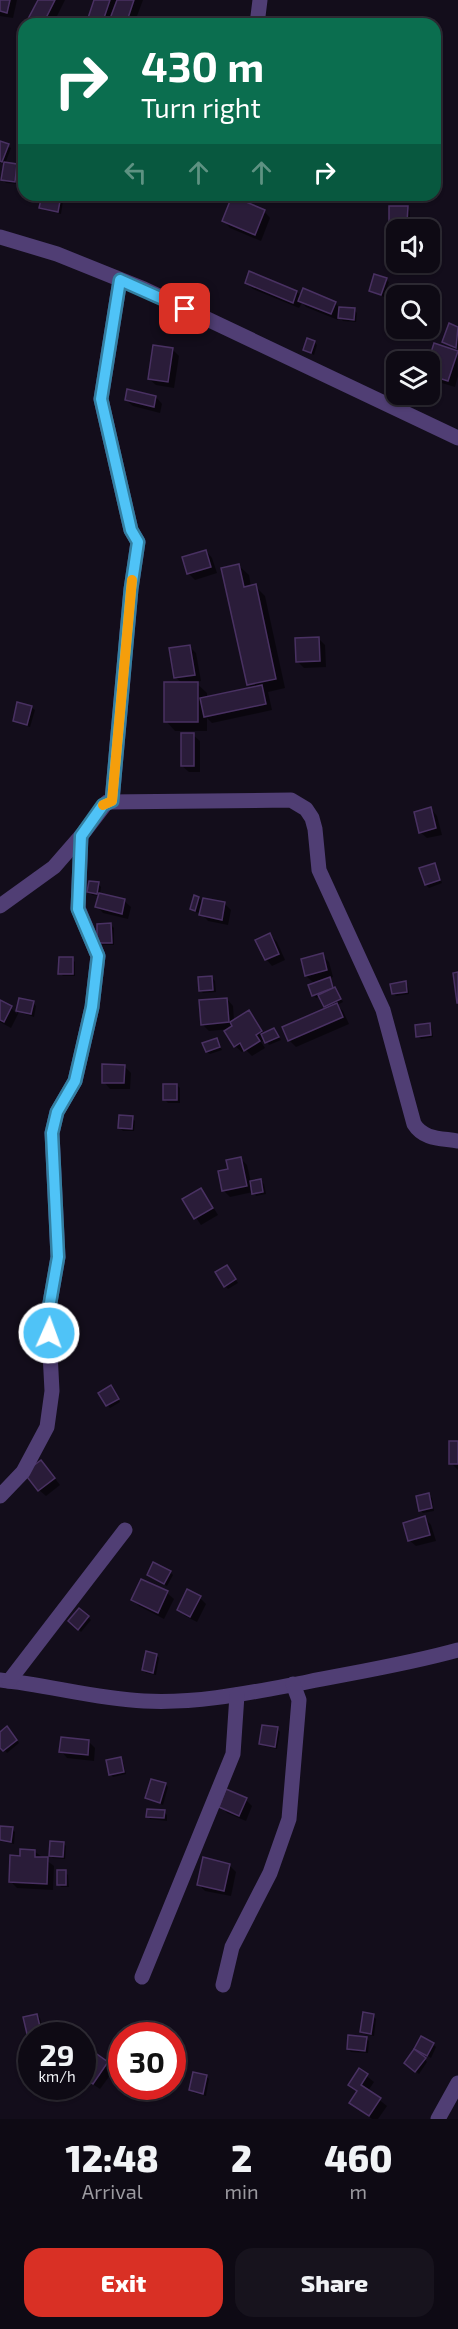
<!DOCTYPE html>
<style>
body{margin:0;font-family:"Exo 2",sans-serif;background:#17131d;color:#f1f3f6;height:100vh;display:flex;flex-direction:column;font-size:22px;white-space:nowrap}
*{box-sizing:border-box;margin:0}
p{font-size:20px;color:#9b9aa0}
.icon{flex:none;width:33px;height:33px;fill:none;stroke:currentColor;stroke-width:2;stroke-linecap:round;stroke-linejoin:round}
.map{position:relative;height:2119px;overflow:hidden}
.details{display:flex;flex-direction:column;background:#0e0a14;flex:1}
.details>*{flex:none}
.hud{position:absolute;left:18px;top:18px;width:423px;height:183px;border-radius:18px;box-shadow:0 2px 4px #0004,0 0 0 2px #2e2b34;background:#0b6e4f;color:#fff;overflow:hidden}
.buttons{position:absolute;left:386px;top:219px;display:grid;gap:12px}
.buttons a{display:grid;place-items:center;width:54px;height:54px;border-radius:12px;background:#0e0a14;box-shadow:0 2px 4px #0004,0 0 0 2px #2e2b34;font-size:30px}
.speed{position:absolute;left:18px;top:2022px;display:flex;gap:12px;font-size:30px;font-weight:700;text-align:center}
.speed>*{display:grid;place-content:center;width:78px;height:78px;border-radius:50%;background:#0e0a14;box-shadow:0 2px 4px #0004,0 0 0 2px #2e2b34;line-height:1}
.speed small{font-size:15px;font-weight:400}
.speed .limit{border:9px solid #d22;background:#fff;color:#111}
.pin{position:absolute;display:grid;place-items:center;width:51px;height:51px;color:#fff;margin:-26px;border-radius:12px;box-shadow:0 3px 9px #0006}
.me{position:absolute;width:66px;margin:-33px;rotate:2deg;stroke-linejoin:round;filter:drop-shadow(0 0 4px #0008)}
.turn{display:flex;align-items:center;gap:21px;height:126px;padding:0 24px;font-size:27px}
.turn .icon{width:78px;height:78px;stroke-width:2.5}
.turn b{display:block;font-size:42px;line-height:51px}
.lanes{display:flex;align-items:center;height:57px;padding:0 24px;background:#0003;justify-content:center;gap:30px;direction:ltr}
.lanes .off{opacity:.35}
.eta{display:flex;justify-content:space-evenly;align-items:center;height:102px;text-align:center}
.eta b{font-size:36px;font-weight:800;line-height:42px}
.primary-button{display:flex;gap:12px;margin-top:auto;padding:12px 24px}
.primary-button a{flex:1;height:69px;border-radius:18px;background:#d93025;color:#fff;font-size:24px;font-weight:800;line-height:69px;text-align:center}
.primary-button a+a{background:#17131d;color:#f1f3f6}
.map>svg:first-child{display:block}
</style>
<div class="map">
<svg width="458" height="2119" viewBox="0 0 458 2119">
<rect width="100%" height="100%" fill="#130d1b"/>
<g fill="#0007">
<polygon points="0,0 17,0 13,18 0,16"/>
<polygon points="39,0 65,0 53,24 35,24 30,19"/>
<polygon points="95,0 143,0 134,24 87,24"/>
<polygon points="0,142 11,148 5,164 17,166 20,169 18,184 6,183 3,180 5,164 0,162"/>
<polygon points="43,195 60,198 63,201 61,214 44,210 41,207"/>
<polygon points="407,208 410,211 410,226 393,225 391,222"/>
<polygon points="264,211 270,218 261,241 230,228 224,221"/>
<polygon points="386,280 389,282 384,297 371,291"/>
<polygon points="246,283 297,292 301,296 335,303 341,309 354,310 357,313 356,322 343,321 339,317 338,320 306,307 302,303 299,308 253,289"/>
<polygon points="450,325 458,329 458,349 443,341"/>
<polygon points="314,342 317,345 314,355 304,350"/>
<polygon points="172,349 179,356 174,388 156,385 149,379"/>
<polygon points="457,352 458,376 455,387 432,380 429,377 429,363"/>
<polygon points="156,397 162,404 160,413 133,406 126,400"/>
<polygon points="206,551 212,558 217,573 195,580 188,573"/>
<polygon points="239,566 249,575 251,587 255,586 265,596 285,688 268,692 272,710 212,723 207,718 207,731 175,731 166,721 182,683 175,677 189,646 196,653 201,681 195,682 207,693 207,698 252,689 248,684"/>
<polygon points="319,639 325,645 326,667 304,668 297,661"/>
<polygon points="32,708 35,710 30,727 17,723 14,720"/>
<polygon points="193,735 200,741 200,772 189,772 182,766"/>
<polygon points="431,809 437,816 442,835 427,838 420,832"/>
<polygon points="434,864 442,883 429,888 426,885"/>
<polygon points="98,884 101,887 100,894 124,901 131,907 128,919 103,913 97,906 99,896 92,895 89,892"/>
<polygon points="199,898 203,903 225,904 231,910 228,925 208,921 201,913 194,912 191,909"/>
<polygon points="111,925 114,928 114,945 102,945 99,942"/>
<polygon points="270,935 277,942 285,960 272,966 266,959"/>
<polygon points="322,955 329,962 333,977 328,978 343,1002 337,1005 343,1011 349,1024 296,1047 289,1040 327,1009 320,996 316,998 314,995 315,984 306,976 302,960"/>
<polygon points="72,959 75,962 75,976 63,976 60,973"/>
<polygon points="212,978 215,981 216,992 203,993 200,990"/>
<polygon points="405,983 408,986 409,994 396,996 393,993"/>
<polygon points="227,999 233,1006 234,1021 249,1012 265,1034 274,1030 281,1040 269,1045 265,1039 261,1042 265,1048 252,1056 246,1050 242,1052 235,1046 230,1029 209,1031 202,1024"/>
<polygon points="20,1000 33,1003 36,1006 34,1017 19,1012 11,1028 0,1022 0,1002 11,1008 17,1014"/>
<polygon points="429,1025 432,1028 433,1037 421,1039 418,1036"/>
<polygon points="216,1040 222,1050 210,1054 207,1052"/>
<polygon points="124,1066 131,1073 130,1089 110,1089 104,1082"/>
<polygon points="177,1085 180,1088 180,1103 168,1103 165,1100"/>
<polygon points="132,1118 135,1121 134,1131 123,1131 120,1128"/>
<polygon points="241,1159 247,1165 251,1183 261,1181 264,1184 266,1194 256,1196 253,1192 230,1197 223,1190 230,1170"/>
<polygon points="201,1190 207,1197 218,1215 201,1225 184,1200"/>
<polygon points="227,1266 238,1283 228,1289 225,1286"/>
<polygon points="114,1390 120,1402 110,1408 107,1405"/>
<polygon points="458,1442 458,1470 451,1463"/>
<polygon points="47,1468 60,1485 46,1496 39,1490"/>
<polygon points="429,1495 432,1498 434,1511 423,1513 420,1510"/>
<polygon points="425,1518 431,1525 436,1541 416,1546 409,1540"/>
<polygon points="170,1572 173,1575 167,1586 148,1575"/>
<polygon points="167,1593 174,1599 164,1619 139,1606 133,1600"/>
<polygon points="200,1598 206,1604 197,1622 185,1616 179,1610"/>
<polygon points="80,1610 91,1620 81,1632 70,1621"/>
<polygon points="156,1655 159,1658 156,1675 146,1673 143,1670"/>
<polygon points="277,1729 280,1732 277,1749 264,1746 261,1743"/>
<polygon points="10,1731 19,1743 7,1753 0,1745 0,1734"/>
<polygon points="88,1741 95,1748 94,1761 67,1758 61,1751"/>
<polygon points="120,1759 123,1762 126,1774 113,1777 110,1774"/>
<polygon points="165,1784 168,1787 163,1805 147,1798"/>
<polygon points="246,1800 252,1806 246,1821 227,1813 221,1806"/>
<polygon points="164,1812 167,1815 167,1821 150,1819 148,1816"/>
<polygon points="0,1828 12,1829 15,1832 14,1844 0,1841"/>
<polygon points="63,1843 66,1846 65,1859 53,1858 50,1855"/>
<polygon points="34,1851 54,1866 53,1890 17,1888 10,1881 21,1857"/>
<polygon points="229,1865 236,1872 231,1896 205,1891 198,1884"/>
<polygon points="65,1872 68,1875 69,1887 61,1887 58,1884"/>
<polygon points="37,2015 40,2018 44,2033 32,2036 29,2033"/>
<polygon points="373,2016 376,2019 374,2036 365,2034 362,2031"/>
<polygon points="366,2038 369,2041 368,2053 351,2052 348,2049"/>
<polygon points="433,2044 436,2047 431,2058 419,2051"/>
<polygon points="85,2047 114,2070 100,2089 82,2077 82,2051"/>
<polygon points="425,2059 427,2062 419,2074 409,2066"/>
<polygon points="359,2070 374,2082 368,2091 387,2106 378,2119 372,2119 351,2103 358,2092 350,2085"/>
<polygon points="206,2076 209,2079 206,2096 194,2093 191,2090"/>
</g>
<g fill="#2a1c39" stroke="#493162" stroke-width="1.5">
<polygon points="0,0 10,0 7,13 0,11"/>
<polygon points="38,0 55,0 43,24 38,24 28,19"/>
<polygon points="94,0 110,0 102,24 86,24"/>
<polygon points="117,0 134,0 126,24 108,24"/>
<polygon points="0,141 9,144 2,162 0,161"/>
<polygon points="4,162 17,164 15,182 1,180"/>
<polygon points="42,195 61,196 58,212 39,208"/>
<polygon points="232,196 265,210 255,235 222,221"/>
<polygon points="389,206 408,206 407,223 389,223"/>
<polygon points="249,271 297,291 293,303 245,283"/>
<polygon points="374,274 387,278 381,295 369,291"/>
<polygon points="303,288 336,302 331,314 298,301"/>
<polygon points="339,307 355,308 354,320 338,318"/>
<polygon points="449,323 458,327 456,348 442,342"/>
<polygon points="307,338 315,341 311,353 303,350"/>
<polygon points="434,343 458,351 448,381 429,375 428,362"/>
<polygon points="153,345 173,348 168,382 148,379"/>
<polygon points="409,351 424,358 422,362 404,362"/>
<polygon points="127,389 156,396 154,407 125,400"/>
<polygon points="206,550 211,567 187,574 182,557"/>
<polygon points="239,564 244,587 256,584 276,679 247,685 221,568"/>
<polygon points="319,637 320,661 296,662 295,638"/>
<polygon points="190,645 195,675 174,678 169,648"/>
<rect x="164" y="682" width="34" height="40"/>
<polygon points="262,685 266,704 204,717 200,698"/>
<polygon points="17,702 32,706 27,725 13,721"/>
<rect x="181" y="733" width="13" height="33"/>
<polygon points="431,807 436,828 419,833 414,812"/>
<polygon points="435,863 440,880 425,885 419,868"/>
<polygon points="89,881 99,882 97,894 87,892"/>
<polygon points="99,893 125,899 122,914 95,907"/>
<polygon points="194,895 199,897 195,911 190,909"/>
<polygon points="203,898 225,902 222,920 199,915"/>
<polygon points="111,923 112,943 97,943 97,924"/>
<polygon points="270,933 279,954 265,960 255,940"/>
<polygon points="323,953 327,970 305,976 301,959"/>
<polygon points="59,957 73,957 73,974 58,974"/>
<polygon points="458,972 458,1003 457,1003 453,973"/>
<polygon points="212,976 213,990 199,991 198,977"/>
<polygon points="330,977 333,988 312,996 308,985"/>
<polygon points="406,981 407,992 392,994 390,984"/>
<polygon points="335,987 341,999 324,1007 318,995"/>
<polygon points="19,998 34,1001 31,1014 16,1011"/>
<polygon points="227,998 229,1022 201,1025 199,1000"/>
<polygon points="0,1000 12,1006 4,1022 0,1020"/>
<polygon points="337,1003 343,1017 288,1041 282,1027"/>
<polygon points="249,1010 262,1031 256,1035 260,1041 244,1051 240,1043 234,1047 224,1031 232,1026 230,1022"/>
<polygon points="430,1023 431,1035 416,1037 415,1025"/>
<polygon points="274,1028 279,1037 265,1043 261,1034"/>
<polygon points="217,1038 220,1047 206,1052 202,1043"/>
<polygon points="102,1064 125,1065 124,1083 102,1083"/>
<rect x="163" y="1084" width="14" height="16"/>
<polygon points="119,1115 133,1116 132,1129 118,1128"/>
<polygon points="241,1157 247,1186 222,1191 218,1171 228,1169 226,1160"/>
<polygon points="261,1179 263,1192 252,1194 250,1181"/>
<polygon points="201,1188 213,1208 194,1219 182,1199"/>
<polygon points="227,1265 236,1279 224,1287 215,1272"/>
<polygon points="111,1385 119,1399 106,1406 98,1393"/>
<rect x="449" y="1441" width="9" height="23"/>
<polygon points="41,1460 55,1478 38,1491 24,1473"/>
<polygon points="429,1493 432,1508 419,1511 416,1496"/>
<polygon points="425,1516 430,1535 408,1541 403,1523"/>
<polygon points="153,1562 171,1571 164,1584 147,1575"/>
<polygon points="141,1579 168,1591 158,1613 131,1600"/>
<polygon points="187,1589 201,1596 190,1617 177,1610"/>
<polygon points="79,1608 89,1616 78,1630 68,1621"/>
<polygon points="146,1651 157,1654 153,1673 142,1670"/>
<polygon points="262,1725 278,1727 275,1747 259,1744"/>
<polygon points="7,1726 17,1740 3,1751 0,1748 0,1732"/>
<polygon points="61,1737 89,1740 88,1755 59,1752"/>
<polygon points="121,1757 124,1772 109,1775 106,1760"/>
<polygon points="151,1779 166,1783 160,1803 145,1798"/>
<polygon points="226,1789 247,1798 239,1816 219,1807"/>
<polygon points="147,1809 165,1810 164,1818 146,1817"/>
<polygon points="0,1826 13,1827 11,1842 0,1840"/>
<polygon points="50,1841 64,1842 63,1857 49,1856"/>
<polygon points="20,1849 35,1850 35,1857 48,1857 47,1884 9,1882 10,1855 20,1856"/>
<polygon points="203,1857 230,1864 224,1891 197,1885"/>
<rect x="57" y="1870" width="9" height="15"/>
<polygon points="363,2012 374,2014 371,2034 360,2032"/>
<polygon points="37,2014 41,2031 27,2034 23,2017"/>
<polygon points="348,2035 367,2037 365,2051 347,2049"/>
<polygon points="421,2036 434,2043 427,2056 414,2049"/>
<polygon points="84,2045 108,2062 93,2084 82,2077"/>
<polygon points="414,2049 426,2058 415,2072 404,2063"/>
<polygon points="359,2068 368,2074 361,2085 381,2098 369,2116 349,2103 357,2091 348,2085"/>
<polygon points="193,2072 207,2075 203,2094 189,2090"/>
</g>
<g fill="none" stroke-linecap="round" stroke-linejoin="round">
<g stroke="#503e74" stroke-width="15">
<polyline points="257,24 260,0"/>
<polyline points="0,237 57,254 144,289 458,438"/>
<polyline points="112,801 131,589 138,542 131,530 101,399 120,280"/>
<path d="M0,906L54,867L81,836L107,802L291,800L306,809L312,818L315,829L319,870L383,1010L414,1124C424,1140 441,1138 458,1141"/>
<polyline points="0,1496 23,1472 47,1427 52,1391 48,1314 58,1257 52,1133 57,1112 75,1081 92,1007 98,956 78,908 81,836"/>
<path d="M0,1680C48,1685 96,1699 144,1701C199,1704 253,1692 307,1682C357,1672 408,1664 458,1650"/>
<polyline points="9,1681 125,1530"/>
<polyline points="142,1977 233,1754 237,1695"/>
<polyline points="223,1985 232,1947 270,1873 289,1819 299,1700 293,1684"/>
<polyline points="438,2119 458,2083"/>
</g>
</g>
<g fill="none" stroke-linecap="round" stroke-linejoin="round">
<defs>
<polyline id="route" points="49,1333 48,1314 58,1257 52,1133 57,1112 75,1081 92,1007 98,956 78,909 81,836 103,805 112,801 131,589 138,542 131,530 101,399 120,280 185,309"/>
</defs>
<use href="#route" stroke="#337fa1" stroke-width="15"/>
<use href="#route" stroke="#4fc3f7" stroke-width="10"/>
<polyline stroke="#f59e0b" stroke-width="10" points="103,805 112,801 132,580"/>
</g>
</svg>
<div class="buttons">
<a><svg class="icon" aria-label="sound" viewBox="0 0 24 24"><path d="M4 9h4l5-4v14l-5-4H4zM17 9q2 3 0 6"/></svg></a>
<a><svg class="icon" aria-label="search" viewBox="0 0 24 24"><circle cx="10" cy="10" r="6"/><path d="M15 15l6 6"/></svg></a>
<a><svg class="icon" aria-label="layers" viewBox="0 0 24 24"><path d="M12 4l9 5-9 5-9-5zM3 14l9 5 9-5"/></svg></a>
</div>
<div class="speed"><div>29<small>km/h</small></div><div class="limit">30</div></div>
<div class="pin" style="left:185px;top:309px;background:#d93025"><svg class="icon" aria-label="arrive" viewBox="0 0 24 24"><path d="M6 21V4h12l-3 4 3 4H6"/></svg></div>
<svg class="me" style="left:49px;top:1333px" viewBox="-20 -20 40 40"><circle r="17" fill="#4fc3f7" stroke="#fff" stroke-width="3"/><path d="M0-11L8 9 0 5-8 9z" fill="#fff"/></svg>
<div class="hud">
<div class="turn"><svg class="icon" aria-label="right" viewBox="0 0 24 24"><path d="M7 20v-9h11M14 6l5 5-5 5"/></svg><div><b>430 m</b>Turn right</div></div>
<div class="lanes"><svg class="icon off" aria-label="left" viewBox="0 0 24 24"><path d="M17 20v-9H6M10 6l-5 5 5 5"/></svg><svg class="icon off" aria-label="ahead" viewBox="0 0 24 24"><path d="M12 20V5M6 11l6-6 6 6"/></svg><svg class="icon off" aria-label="ahead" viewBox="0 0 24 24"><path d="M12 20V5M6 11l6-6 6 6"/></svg><svg class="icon" aria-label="right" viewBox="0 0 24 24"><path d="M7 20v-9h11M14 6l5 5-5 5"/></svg></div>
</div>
</div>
<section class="details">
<div class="eta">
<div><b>12:48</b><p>Arrival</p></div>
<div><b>2</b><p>min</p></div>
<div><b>460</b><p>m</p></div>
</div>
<div class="primary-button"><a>Exit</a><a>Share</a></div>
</section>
